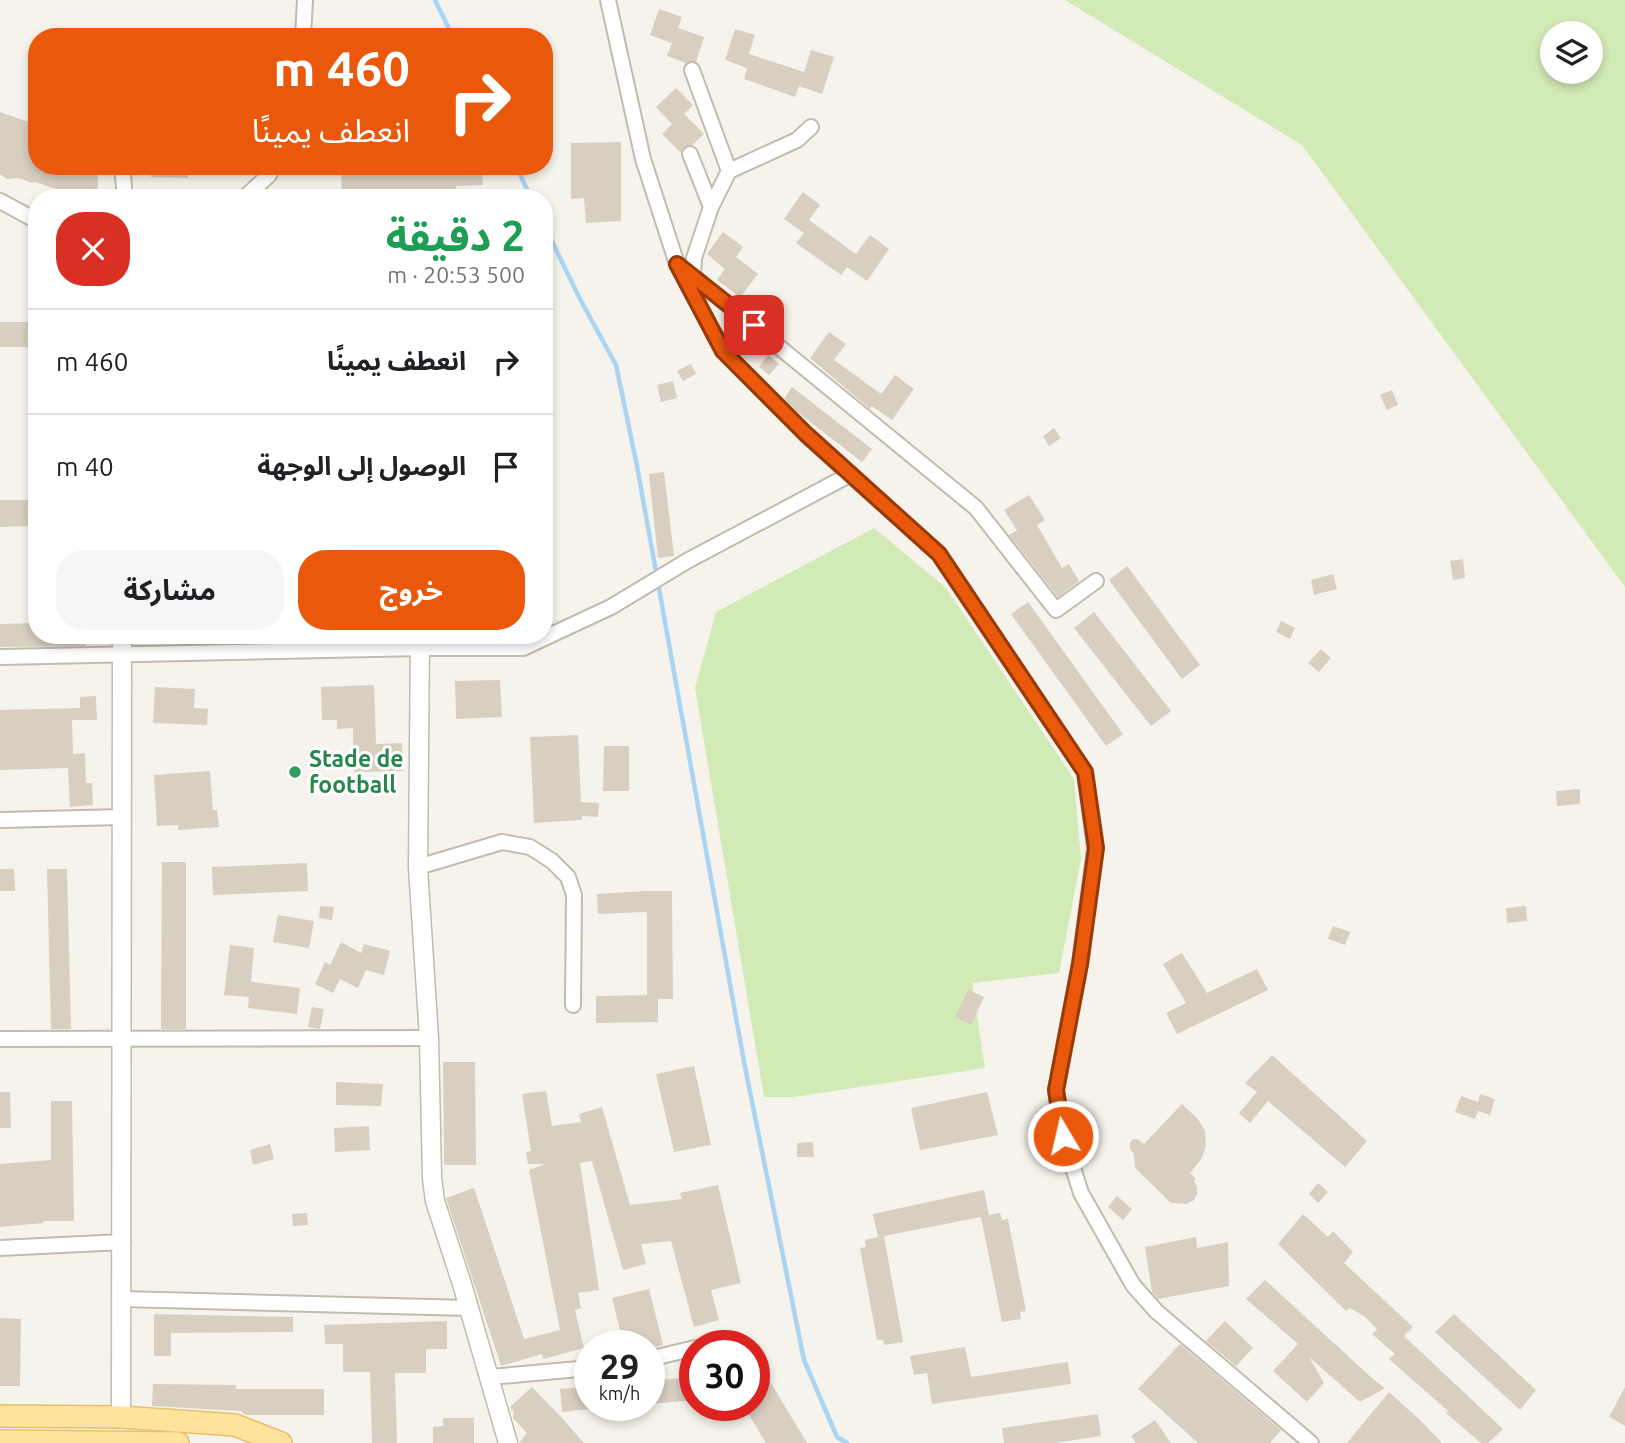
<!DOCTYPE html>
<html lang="ar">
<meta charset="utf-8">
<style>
body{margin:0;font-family:Ubuntu,"Noto Sans Arabic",sans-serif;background:#f6f6f6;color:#202124;direction:rtl;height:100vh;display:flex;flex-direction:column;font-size:26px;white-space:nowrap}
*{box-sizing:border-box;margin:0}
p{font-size:23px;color:#757577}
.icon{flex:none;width:38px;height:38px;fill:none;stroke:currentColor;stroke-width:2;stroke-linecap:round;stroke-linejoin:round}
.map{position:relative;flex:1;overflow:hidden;direction:ltr}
.side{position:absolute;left:28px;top:189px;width:525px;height:455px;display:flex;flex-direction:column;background:#fff;border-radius:28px;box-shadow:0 4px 10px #0003;direction:rtl}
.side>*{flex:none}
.banner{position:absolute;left:28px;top:28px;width:525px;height:147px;border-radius:28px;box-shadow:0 4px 10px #0003;direction:rtl;background:#ea580c;color:#fff;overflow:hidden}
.fabs{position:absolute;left:1540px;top:21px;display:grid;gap:14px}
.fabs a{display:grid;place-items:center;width:63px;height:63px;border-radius:50%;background:#fff;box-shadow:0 4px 10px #0003;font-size:35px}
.speed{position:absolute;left:574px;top:1330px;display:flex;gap:14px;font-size:35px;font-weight:700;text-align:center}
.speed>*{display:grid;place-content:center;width:91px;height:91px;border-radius:50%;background:#fff;box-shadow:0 4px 10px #0003;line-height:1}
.speed small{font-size:18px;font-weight:400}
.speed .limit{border:10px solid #d22;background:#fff;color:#111}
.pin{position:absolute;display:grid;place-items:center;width:60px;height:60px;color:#fff;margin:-30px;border-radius:14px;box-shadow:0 4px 10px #0006}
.me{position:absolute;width:77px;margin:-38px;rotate:351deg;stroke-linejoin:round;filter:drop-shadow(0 0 5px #0008)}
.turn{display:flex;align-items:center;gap:24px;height:147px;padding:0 28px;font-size:32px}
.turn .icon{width:91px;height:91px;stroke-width:2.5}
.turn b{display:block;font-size:49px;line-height:60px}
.round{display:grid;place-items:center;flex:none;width:74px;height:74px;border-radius:28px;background:#f6f6f6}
.summary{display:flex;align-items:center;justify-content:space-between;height:119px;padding:0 28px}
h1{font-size:42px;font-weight:700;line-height:52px;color:#1e9e55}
.primary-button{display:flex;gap:14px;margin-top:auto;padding:14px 28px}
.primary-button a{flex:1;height:80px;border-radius:28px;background:#ea580c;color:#fff;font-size:28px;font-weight:700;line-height:80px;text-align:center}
.primary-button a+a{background:#f6f6f6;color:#202124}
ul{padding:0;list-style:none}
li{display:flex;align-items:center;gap:21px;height:105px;padding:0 28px;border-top:2px solid #e0e0e0}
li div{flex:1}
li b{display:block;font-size:26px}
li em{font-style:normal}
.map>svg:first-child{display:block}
</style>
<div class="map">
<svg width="1625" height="1443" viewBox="0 0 1625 1443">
<rect width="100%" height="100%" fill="#f6f3ec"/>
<g fill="#d2eab5" fill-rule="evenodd">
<path d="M1065,0H1625V587L1302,145ZM1552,33H1591V72H1552Z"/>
<polygon points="874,528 946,588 1074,779 1081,859 1059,973 972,983 985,1068 794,1097 764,1097 695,688 716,612"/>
</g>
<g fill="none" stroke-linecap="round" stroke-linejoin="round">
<g stroke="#a9d4f2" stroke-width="4.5">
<polyline points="435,0 453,37"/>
<polyline points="516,166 531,198"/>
<polyline points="544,225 579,297 616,365 637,466 744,1062 804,1360 837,1437 847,1443"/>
</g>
</g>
<g fill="#d8cfc1">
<polygon points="659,9 682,17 678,28 704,37 696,62 686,63 667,56 672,43 650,35"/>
<polygon points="735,29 755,35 749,54 804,72 811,50 834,57 822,94 799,86 795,97 744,79 747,68 725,60"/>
<polygon points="676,88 693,105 684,114 704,134 692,145 683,148 681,153 662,134 672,124 656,107"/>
<polygon points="0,112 37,125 37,166 98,166 98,198 57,198 56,189 35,182 32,183 18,178 7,179 0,174"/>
<polygon points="621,142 621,221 586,223 584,198 571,199 571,143"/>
<polygon points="151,166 188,166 188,178 151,177"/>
<polygon points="341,166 482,166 483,185 456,186 457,198 342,198"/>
<polygon points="803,192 820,205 809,220 856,254 870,235 889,249 867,281 847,267 841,275 796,243 804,233 784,219"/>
<polygon points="723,232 743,247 736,257 758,274 740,297 717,280 725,269 707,254"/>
<rect x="0" y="322" width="33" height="25"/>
<polygon points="829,332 846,344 834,360 881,394 895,375 914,389 892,420 872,406 870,409 810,358"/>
<polygon points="768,355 779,364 769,375 759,367"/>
<polygon points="691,364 696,374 683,381 677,371"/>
<polygon points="673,381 677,398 661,402 657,385"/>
<polygon points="792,387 872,449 862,462 796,411 784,399"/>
<polygon points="1392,390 1398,405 1387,410 1380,395"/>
<polygon points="1054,428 1061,438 1049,446 1043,436"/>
<polygon points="664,472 674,556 658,558 649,474"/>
<polygon points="1029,495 1045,520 1037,525 1062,568 1069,564 1079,581 1058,597 1009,535 1017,530 1004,510"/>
<polygon points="0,500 32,500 32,526 0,527"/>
<polygon points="1463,559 1465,578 1453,580 1450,561"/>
<polygon points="1127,566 1200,665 1182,679 1109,580"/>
<polygon points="1333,574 1337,589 1314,595 1311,580"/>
<polygon points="1028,602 1123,734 1106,746 1011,614"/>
<polygon points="1094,612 1171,711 1151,726 1074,628"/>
<polygon points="1281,621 1295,628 1290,639 1276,632"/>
<polygon points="37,623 37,635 86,635 86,646 0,647 0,624"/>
<polygon points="141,635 220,635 220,643 141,644"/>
<polygon points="1321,649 1331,658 1319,672 1308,663"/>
<polygon points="500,680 502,717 456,719 455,681"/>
<polygon points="374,685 376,744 402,743 403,771 354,772 353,728 337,729 337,720 322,720 321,687"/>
<polygon points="155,687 195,689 194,708 208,709 207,725 153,723"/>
<polygon points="96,696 97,720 72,720 73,754 85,753 86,783 92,783 93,805 70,807 68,768 0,770 0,710 80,708 80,697"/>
<polygon points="578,735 581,802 599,803 598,817 582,816 582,820 534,823 530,737"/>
<polygon points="604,746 629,746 629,791 603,791"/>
<polygon points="210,771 213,810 217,810 219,827 178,830 178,825 157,826 154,775"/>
<polygon points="1580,789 1580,804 1557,806 1556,791"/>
<polygon points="162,862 186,862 186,1029 161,1029"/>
<polygon points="307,863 308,891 213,895 212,867"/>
<polygon points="0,869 14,869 15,891 0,891"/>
<polygon points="47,869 67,869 71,1029 51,1029"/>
<polygon points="647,891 672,891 673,999 658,999 658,1022 596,1023 596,996 647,995 647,912 598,914 597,894"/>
<polygon points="320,906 334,907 332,920 319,918"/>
<polygon points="1526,906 1527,921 1507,923 1506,908"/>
<polygon points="278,915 314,921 309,948 273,942"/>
<polygon points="1333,926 1350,932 1345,945 1328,939"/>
<polygon points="341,942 361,953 364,944 390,951 384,975 366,970 358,988 340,979 333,993 315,984 325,962 330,965"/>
<polygon points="230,945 254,948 251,982 300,988 297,1014 248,1008 249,997 224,995"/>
<polygon points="1182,953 1207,993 1257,969 1268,990 1177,1034 1166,1013 1186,1003 1163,964"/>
<polygon points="968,990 984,997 971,1025 955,1017"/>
<polygon points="312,1007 324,1009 320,1029 308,1027"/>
<polygon points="1272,1055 1367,1141 1345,1167 1268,1101 1250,1123 1239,1113 1257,1092 1245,1083"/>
<polygon points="443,1062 475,1062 476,1165 444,1165"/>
<polygon points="694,1066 711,1145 674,1152 656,1074"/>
<polygon points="336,1082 383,1084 381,1106 336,1105"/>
<polygon points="546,1091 552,1126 581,1122 579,1114 602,1107 630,1205 682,1199 680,1193 718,1185 741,1283 711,1290 719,1320 694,1327 671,1241 641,1244 646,1264 623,1270 592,1161 580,1163 599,1290 578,1293 581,1308 575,1310 584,1348 543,1359 542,1354 501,1366 446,1198 474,1188 524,1339 560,1330 529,1170 545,1164 528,1164 526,1152 531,1151 522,1094"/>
<polygon points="0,1092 10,1092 11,1128 0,1128"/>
<polygon points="987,1092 998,1135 920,1150 911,1108"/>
<polygon points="1480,1094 1495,1099 1490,1115 1478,1111 1475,1119 1455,1112 1461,1096 1478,1102"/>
<polygon points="51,1101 72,1101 74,1221 43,1221 43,1223 0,1227 0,1164 51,1160"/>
<polygon points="1182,1104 1198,1119 1205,1131 1206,1145 1202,1158 1190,1173 1196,1179 1194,1181 1197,1187 1197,1194 1194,1200 1187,1204 1171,1203 1135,1168 1134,1154 1130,1149 1130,1143 1133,1139 1137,1139 1144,1144"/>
<polygon points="369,1126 370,1150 335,1152 334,1128"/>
<polygon points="813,1142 814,1157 797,1157 797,1143"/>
<polygon points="270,1144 274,1159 253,1165 250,1150"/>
<polygon points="1318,1183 1328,1192 1318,1203 1309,1194"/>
<polygon points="984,1190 989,1215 1000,1213 1002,1220 1008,1219 1026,1311 1020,1312 1021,1319 1002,1322 981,1217 884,1236 903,1342 884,1345 883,1340 877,1340 860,1248 866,1247 865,1240 878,1237 873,1214"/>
<polygon points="1117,1196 1132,1209 1123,1220 1108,1207"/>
<polygon points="307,1213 308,1225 293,1226 292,1214"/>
<polygon points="1303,1214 1328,1237 1333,1231 1353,1252 1344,1263 1413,1327 1404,1336 1503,1429 1488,1443 1481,1443 1446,1413 1448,1411 1389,1359 1395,1354 1372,1334 1377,1329 1365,1317 1350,1308 1346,1311 1278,1244"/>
<polygon points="1196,1237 1197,1248 1228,1242 1229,1286 1158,1299 1152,1292 1145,1247"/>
<polygon points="1265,1280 1373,1379 1385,1388 1360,1402 1309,1357 1324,1383 1307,1402 1273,1371 1298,1344 1246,1299"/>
<polygon points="649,1289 663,1345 649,1349 649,1346 624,1346 612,1298"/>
<polygon points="154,1314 293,1317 293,1332 171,1333 171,1356 154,1356"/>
<polygon points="1454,1314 1536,1390 1520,1410 1435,1332"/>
<polygon points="0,1318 21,1319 20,1386 0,1386"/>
<polygon points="447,1321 447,1349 426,1349 426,1373 395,1373 397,1443 372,1443 370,1372 343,1372 343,1344 325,1344 324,1325"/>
<polygon points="1225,1321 1253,1348 1236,1366 1206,1341"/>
<polygon points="1180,1344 1281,1430 1270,1443 1198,1443 1138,1389"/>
<polygon points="965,1347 971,1377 1068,1362 1071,1384 932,1404 927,1373 914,1375 910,1356"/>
<polygon points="754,1355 807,1443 766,1443 743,1405 754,1405"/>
<polygon points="693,1377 694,1400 649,1404 649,1381"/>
<polygon points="153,1384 236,1385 236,1389 324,1389 324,1415 245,1415 241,1411 152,1406"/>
<polygon points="532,1387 562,1418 584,1443 519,1443 527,1433 513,1418 514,1412 510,1407"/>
<polygon points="590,1387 590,1409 562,1412 560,1389"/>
<polygon points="1625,1387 1625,1426 1609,1417"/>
<polygon points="1389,1392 1421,1421 1442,1443 1347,1443"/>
<polygon points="1098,1414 1101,1436 1055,1443 1004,1443 1002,1428"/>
<polygon points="443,1418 474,1418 474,1443 433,1443 433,1427 443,1426"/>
<polygon points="1155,1420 1171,1443 1136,1443 1131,1436"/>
</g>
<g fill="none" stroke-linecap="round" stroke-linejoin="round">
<defs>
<g id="minor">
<polyline points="608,0 643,159 677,264 723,351 805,434 939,554 1085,772 1095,848 1080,964 1056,1090 1063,1136 1081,1193 1133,1285 1156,1311 1311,1443"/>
<polyline points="303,37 305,0"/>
<polyline points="692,70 729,171"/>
<polyline points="690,154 711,207"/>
<polyline points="122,166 125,198"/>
<polyline points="244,198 269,175 273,166"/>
<polyline points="0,201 37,221"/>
<polyline points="680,266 976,508 1056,610 1096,581"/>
<polyline points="693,275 694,258 711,207 729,171 797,140 811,127"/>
<polyline points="0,657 421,648 523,648 611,607 687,561 851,474"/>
<polyline points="0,820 122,817"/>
<polyline points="418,867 502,842 530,847 552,861 568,877 574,895 573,1005"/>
<polyline points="0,1039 429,1038"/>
<polyline points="0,1248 123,1242"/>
<polyline points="122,1299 469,1308"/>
<polyline points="649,1359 695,1348"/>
<polyline points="490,1377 590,1368"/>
</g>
<g id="tertiary">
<polyline points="420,635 418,867 429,1038 432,1178 435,1201 462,1284 508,1443"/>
<polyline points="121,1417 122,635"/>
</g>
<g id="primary">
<polyline points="0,1416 121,1417 235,1425 281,1443"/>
<polyline points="0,1441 178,1443"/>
</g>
</defs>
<use href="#minor" stroke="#c2bbae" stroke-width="18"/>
<use href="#tertiary" stroke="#c2bbae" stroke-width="21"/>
<use href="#primary" stroke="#e6c16a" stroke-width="24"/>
<use href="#minor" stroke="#fff" stroke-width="14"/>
<use href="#tertiary" stroke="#fff" stroke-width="18"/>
<use href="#primary" stroke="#ffe39c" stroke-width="21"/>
</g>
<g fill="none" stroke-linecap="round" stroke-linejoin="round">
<defs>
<polyline id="route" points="754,325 677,264 723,351 806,434 939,554 1085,772 1096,848 1080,964 1056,1090 1063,1136"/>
</defs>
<use href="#route" stroke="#983908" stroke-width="18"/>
<use href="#route" stroke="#ea580c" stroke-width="12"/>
</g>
<circle fill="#2e9e5b" stroke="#fff" stroke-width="2.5" cx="295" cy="772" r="7"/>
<g text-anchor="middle" stroke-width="6" stroke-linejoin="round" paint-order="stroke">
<g font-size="23" font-weight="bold" fill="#27864d" stroke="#fff" text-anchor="start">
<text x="309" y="767">Stade de<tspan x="309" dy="26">football</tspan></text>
</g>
</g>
</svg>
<div class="fabs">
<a><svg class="icon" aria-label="layers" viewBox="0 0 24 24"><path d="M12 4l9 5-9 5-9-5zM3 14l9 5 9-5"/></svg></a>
</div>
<div class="speed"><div>29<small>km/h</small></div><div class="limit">30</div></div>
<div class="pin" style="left:754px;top:325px;background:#d93025"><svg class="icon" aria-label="arrive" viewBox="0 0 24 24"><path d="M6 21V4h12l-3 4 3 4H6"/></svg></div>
<svg class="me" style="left:1063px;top:1136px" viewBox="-20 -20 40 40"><circle r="17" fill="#ea580c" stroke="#fff" stroke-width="3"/><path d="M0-11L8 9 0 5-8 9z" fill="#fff"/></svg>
<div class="banner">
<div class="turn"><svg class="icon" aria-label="right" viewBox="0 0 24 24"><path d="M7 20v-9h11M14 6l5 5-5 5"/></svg><div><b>460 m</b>انعطف يمينًا</div></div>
</div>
<section class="side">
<div class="summary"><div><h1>2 دقيقة</h1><p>500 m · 20:53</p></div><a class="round" style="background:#d93025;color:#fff"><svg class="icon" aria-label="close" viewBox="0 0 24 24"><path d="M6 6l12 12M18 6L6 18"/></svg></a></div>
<ul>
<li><svg class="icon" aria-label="right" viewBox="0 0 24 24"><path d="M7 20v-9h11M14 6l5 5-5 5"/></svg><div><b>انعطف يمينًا</b></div><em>460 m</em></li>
<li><svg class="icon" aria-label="arrive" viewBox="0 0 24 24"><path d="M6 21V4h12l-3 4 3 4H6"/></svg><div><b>الوصول إلى الوجهة</b></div><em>40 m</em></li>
</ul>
<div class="primary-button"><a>خروج</a><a>مشاركة</a></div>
</section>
</div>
